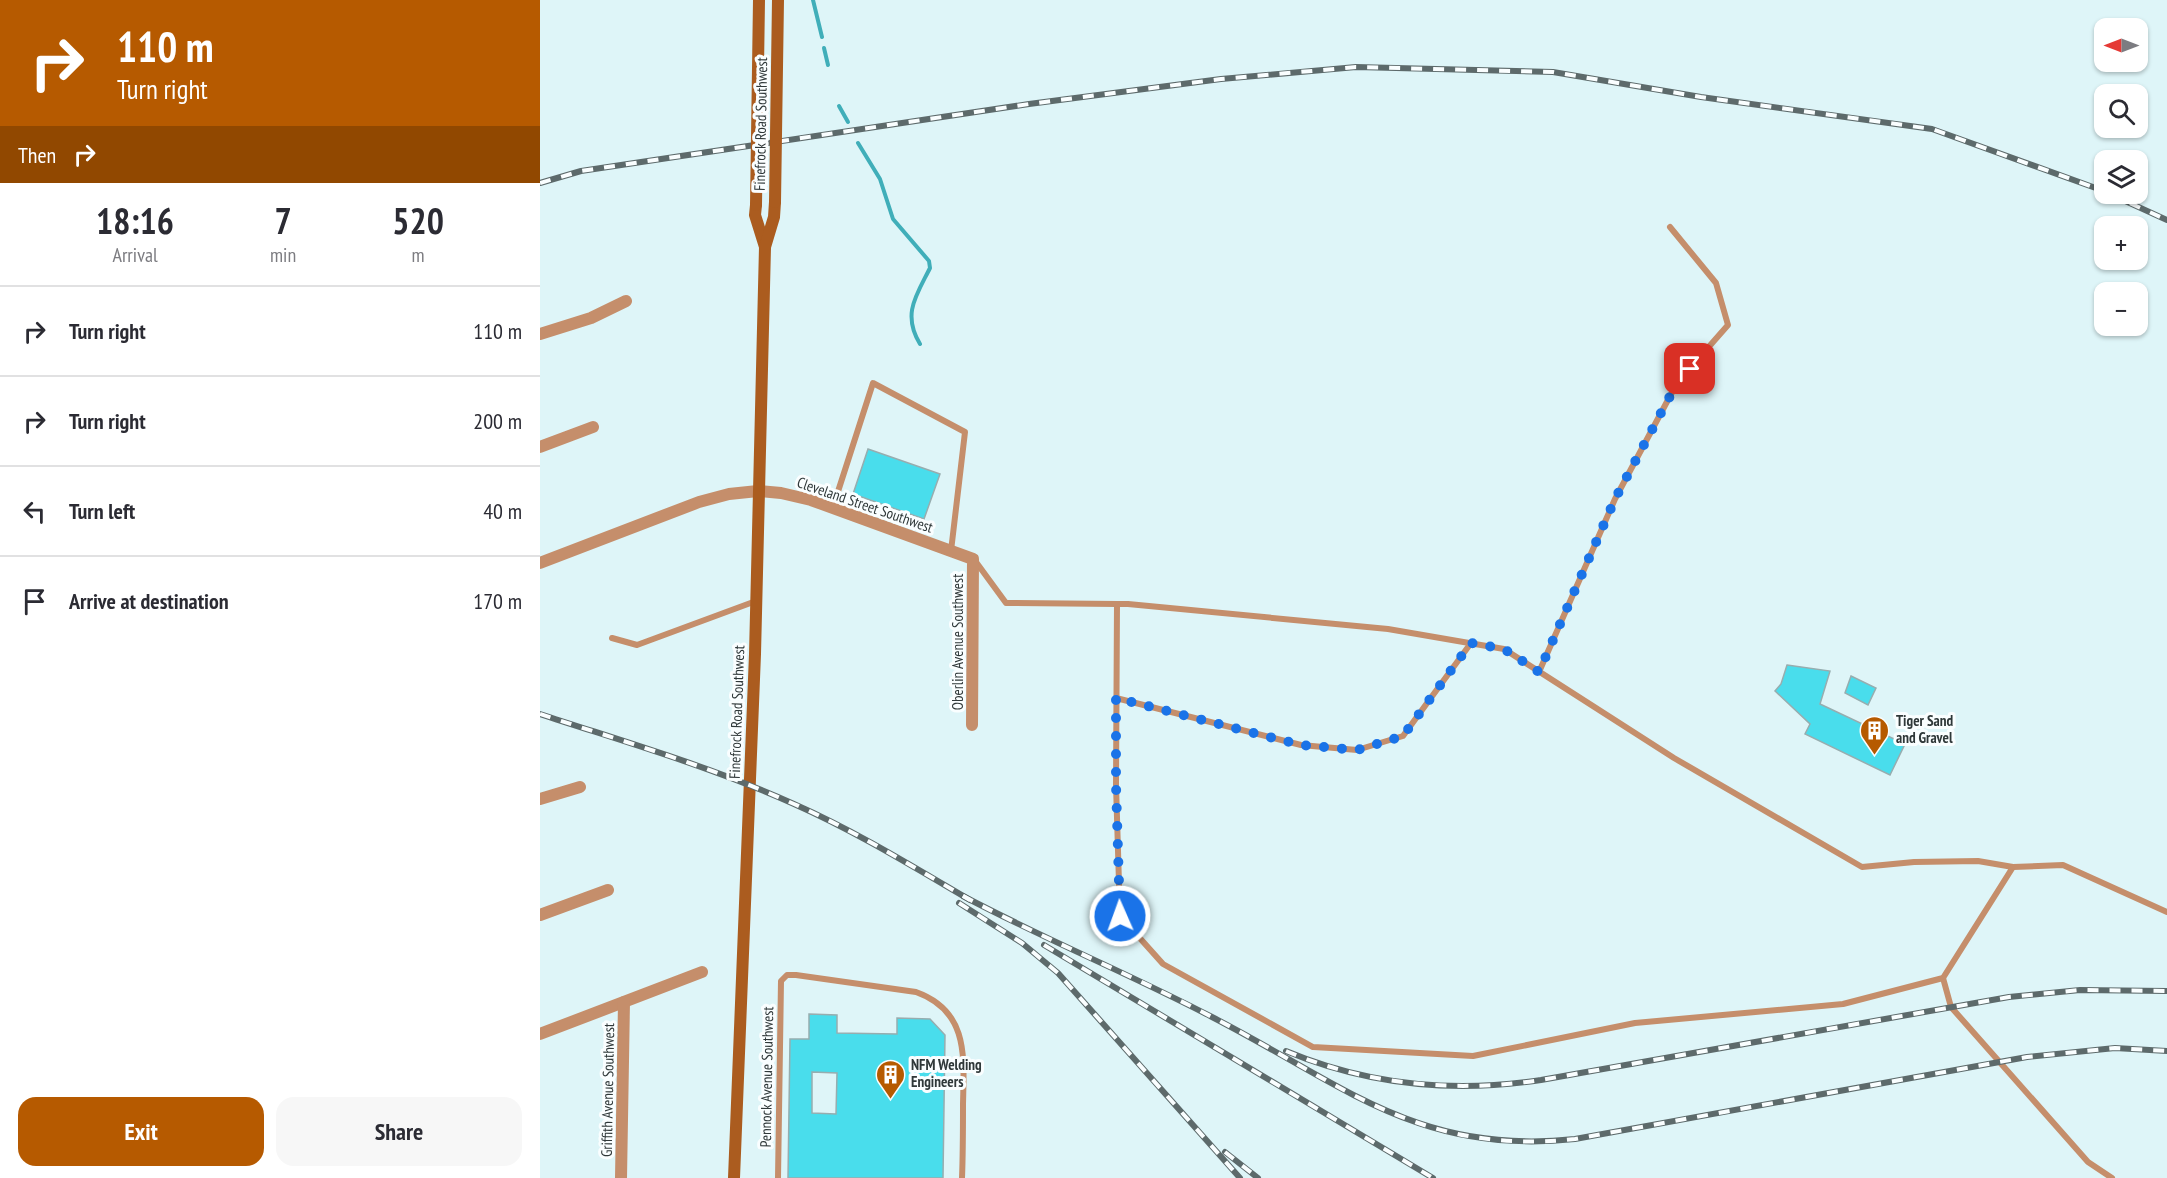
<!DOCTYPE html>
<meta charset="utf-8">
<style>
body{margin:0;font-family:"PT Sans Narrow",sans-serif;background:#f7f7f7;color:#2b2b33;height:100vh;display:flex;flex-direction:column;font-size:22px;white-space:nowrap}
*{box-sizing:border-box;margin:0}
p{font-size:20px;color:#7c7c81}
.icon{flex:none;width:33px;height:33px;fill:none;stroke:currentColor;stroke-width:2;stroke-linecap:round;stroke-linejoin:round}
.map{position:relative;flex:1;overflow:hidden}
.side{display:flex;flex-direction:column;background:#fff;width:540px}
.side>*{flex:none}
.hud{background:#b65a00;color:#fff;overflow:hidden}
.needle{width:39px;rotate:270deg}
.tools{position:absolute;left:1554px;top:18px;display:grid;gap:12px}
.tools a{display:grid;place-items:center;width:54px;height:54px;border-radius:12px;background:#fff;box-shadow:0 2px 4px #0004;font-size:30px}
.pin{position:absolute;display:grid;place-items:center;width:51px;height:51px;color:#fff;margin:-26px;border-radius:12px;box-shadow:0 3px 9px #0006}
.me{position:absolute;width:66px;margin:-33px;rotate:358deg;stroke-linejoin:round;filter:drop-shadow(0 0 4px #0008)}
.turn{display:flex;align-items:center;gap:21px;height:126px;padding:0 18px;font-size:27px}
.turn .icon{width:78px;height:78px;stroke-width:2.5}
.turn b{display:block;font-size:42px;line-height:51px}
.then{display:flex;align-items:center;height:57px;padding:0 18px;background:#0003;gap:12px;font-size:22px}
.eta{display:flex;justify-content:space-evenly;align-items:center;height:102px;text-align:center}
.eta b{font-size:36px;font-weight:700;line-height:42px}
.button{display:flex;gap:12px;margin-top:auto;padding:12px 18px}
.button a{flex:1;height:69px;border-radius:18px;background:#b65a00;color:#fff;font-size:24px;font-weight:700;line-height:69px;text-align:center}
.button a+a{background:#f7f7f7;color:#2b2b33}
ul{padding:0;list-style:none}
li{display:flex;align-items:center;gap:18px;height:90px;padding:0 18px;border-top:2px solid #e1e1e2}
li div{flex:1}
li b{display:block;font-size:22px}
li em{font-style:normal}
main{display:flex;flex:1;min-height:0}
.map>svg:first-child{display:block}
</style>
<main>
<section class="side">
<div class="hud">
<div class="turn"><svg class="icon" aria-label="right" viewBox="0 0 24 24"><path d="M7 20v-9h11M14 6l5 5-5 5"/></svg><div><b>110 m</b>Turn right</div></div>
<div class="then">Then<svg class="icon" aria-label="right" viewBox="0 0 24 24"><path d="M7 20v-9h11M14 6l5 5-5 5"/></svg></div>
</div>
<div class="eta">
<div><b>18:16</b><p>Arrival</p></div>
<div><b>7</b><p>min</p></div>
<div><b>520</b><p>m</p></div>
</div>
<ul>
<li><svg class="icon" aria-label="right" viewBox="0 0 24 24"><path d="M7 20v-9h11M14 6l5 5-5 5"/></svg><div><b>Turn right</b></div><em>110 m</em></li>
<li><svg class="icon" aria-label="right" viewBox="0 0 24 24"><path d="M7 20v-9h11M14 6l5 5-5 5"/></svg><div><b>Turn right</b></div><em>200 m</em></li>
<li><svg class="icon" aria-label="left" viewBox="0 0 24 24"><path d="M17 20v-9H6M10 6l-5 5 5 5"/></svg><div><b>Turn left</b></div><em>40 m</em></li>
<li><svg class="icon" aria-label="arrive" viewBox="0 0 24 24"><path d="M6 21V4h12l-3 4 3 4H6"/></svg><div><b>Arrive at destination</b></div><em>170 m</em></li>
</ul>
<div class="button"><a>Exit</a><a>Share</a></div>
</section>
<div class="map">
<svg width="1627" height="1178" viewBox="0 0 1627 1178">
<rect width="100%" height="100%" fill="#def5f8"/>
<g fill="none" stroke-linecap="round" stroke-linejoin="round">
<g stroke="#40aeb9" stroke-width="4">
<polyline points="273,0 282,37"/>
<polyline points="284,48 288,65"/>
<polyline points="299,106 308,122"/>
<path d="M318,143L340,179L353,219L389,261L390,268C376,296 362,314 380,344"/>
</g>
</g>
<g fill="#49ddec" stroke="#97adaf" stroke-width="1.5" fill-rule="evenodd">
<polygon points="328,449 400,474 384,519 313,494"/>
<polygon points="1247,665 1290,671 1280,704 1365,744 1350,775 1265,734 1270,724 1235,691 1241,684"/>
<polygon points="1311,676 1336,688 1328,705 1305,693"/>
<path d="M269,1014L297,1015V1033L357,1034V1018L390,1019L405,1035L403,1178H248L250,1039H269ZM272,1072L297,1073L296,1114L272,1113Z"/>
</g>
<g fill="none" stroke-linecap="round" stroke-linejoin="round">
<g stroke="#c58e6b" stroke-width="6">
<polyline points="293,507 333,383 425,432 411,551"/>
<polyline points="436,562 466,603 577,604 588,604 848,629 964,649 1134,758 1322,867 1374,862 1438,861 1473,867 1403,978 1303,1004 1095,1023 933,1056 773,1047 623,964 580,916 576,785 577,604"/>
<polyline points="72,638 97,645 216,601"/>
<polyline points="999,672 1075,499 1137,383 1188,325 1176,283 1130,227"/>
<polyline points="576,698 761,745 817,750 863,736 931,643"/>
<polyline points="1473,867 1523,865 1627,912"/>
<polyline points="1403,978 1411,1007 1548,1162 1572,1178"/>
<path d="M238,1178L241,981L247,975H256L376,992C429,1011 424,1057 423,1104C423,1129 423,1153 422,1178"/>
</g>
<g stroke="#c58e6b" stroke-width="12">
<polyline points="0,334 51,318 86,301"/>
<polyline points="0,447 53,427"/>
<polyline points="0,563 159,502 189,494 218,491 241,493 271,500 433,559 432,725"/>
<polyline points="0,799 40,787"/>
<polyline points="0,915 68,890"/>
<polyline points="0,1034 162,972"/>
<polyline points="81,1178 84,1002"/>
</g>
<g stroke="#ab5c1f" stroke-width="12">
<polyline points="216,205 215,215 225,247"/>
<polyline points="194,1178 215,654 225,247 234,217 235,202"/>
</g>
<defs>
<g id="rail">
<polyline points="0,183 41,171 489,104 681,79 816,67 1013,72 1161,97 1392,129 1564,191"/>
<polyline points="1570,194 1627,220"/>
<path d="M0,714C85,742 172,767 254,804C315,831 372,866 430,900"/>
<path d="M423,896C504,939 590,974 672,1017C801,1083 878,1156 1035,1139L1487,1057L1575,1048L1627,1051"/>
<polyline points="419,903 482,943 518,973 700,1178"/>
<polyline points="504,945 893,1178"/>
<path d="M746,1051C827,1085 914,1093 1001,1080L1469,997L1540,990L1627,991"/>
<polyline points="685,1152 718,1178"/>
</g>
</defs>
<use href="#rail" stroke="#5d6a6b" stroke-width="6"/>
<use href="#rail" stroke="#fafeff" stroke-width="4" stroke-dasharray="11" stroke-linecap="butt"/>
<g stroke="#ab5c1f" stroke-width="12">
<polyline points="235,202 238,0"/>
<polyline points="216,205 219,0"/>
</g>
</g>
<g fill="none" stroke-linecap="round" stroke-linejoin="round">
<polyline stroke="#1a73e8" stroke-width="10" stroke-dasharray="0 18" points="580,916 576,785 576,698 761,745 817,750 863,736 931,643 964,649 999,672 1075,499 1137,383 1150,369"/>
</g>
<defs>
<symbol id="building-pin" viewBox="-11 -11 22 30"><path d="M0 17L-7.5 6A9.5 9.5 0 1 1 7.5 6Z" fill="#b65a00" stroke="#fafeff"/><path d="M-4-6H4V6H1V3H-1V6H-4ZM-2.5-4.3h1.7v1.8h-1.7ZM.8-4.3h1.7v1.8H.8ZM-2.5-1h1.7V.8h-1.7ZM.8-1h1.7V.8H.8Z" fill="#fff"/></symbol>
</defs>
<g fill-rule="evenodd">
<use href="#building-pin" x="1318" y="714" width="33" height="45"/>
<use href="#building-pin" x="334" y="1058" width="33" height="45"/>
</g>
<g text-anchor="middle" stroke-width="6" stroke-linejoin="round" paint-order="stroke">
<g font-size="15" fill="#2f3839" stroke="#fafeff">
<text transform="translate(221 124) rotate(-89)" y="5">Finefrock Road Southwest</text>
<text transform="translate(325 505) rotate(19)" y="5">Cleveland Street Southwest</text>
<text transform="translate(418 642) rotate(-90)" y="5">Oberlin Avenue Southwest</text>
<text transform="translate(197 712) rotate(-88)" y="5">Finefrock Road Southwest</text>
<text transform="translate(227 1077) rotate(-89)" y="5">Pennock Avenue Southwest</text>
<text transform="translate(68 1090) rotate(-89)" y="5">Griffith Avenue Southwest</text>
</g>
<g font-size="15" font-weight="bold" fill="#2f3839" stroke="#fafeff" text-anchor="start">
<text x="1356" y="726">Tiger Sand<tspan x="1356" dy="17">and Gravel</tspan></text>
<text x="371" y="1070">NFM Welding<tspan x="371" dy="17">Engineers</tspan></text>
</g>
</g>
</svg>
<div class="tools">
<a><svg class="needle" viewBox="-14 -14 28 28"><path d="M0-13l5 13h-10z" fill="#e53935"/><path d="M0 13l5-13h-10z" fill="#7c7c81"/></svg></a>
<a><svg class="icon" aria-label="search" viewBox="0 0 24 24"><circle cx="10" cy="10" r="6"/><path d="M15 15l6 6"/></svg></a>
<a><svg class="icon" aria-label="layers" viewBox="0 0 24 24"><path d="M12 4l9 5-9 5-9-5zM3 14l9 5 9-5"/></svg></a>
<a>+</a>
<a>−</a>
</div>
<div class="pin" style="left:1150px;top:369px;background:#d93025"><svg class="icon" aria-label="arrive" viewBox="0 0 24 24"><path d="M6 21V4h12l-3 4 3 4H6"/></svg></div>
<svg class="me" style="left:580px;top:916px" viewBox="-20 -20 40 40"><circle r="17" fill="#1a73e8" stroke="#fff" stroke-width="3"/><path d="M0-11L8 9 0 5-8 9z" fill="#fff"/></svg>
</div>
</main>
